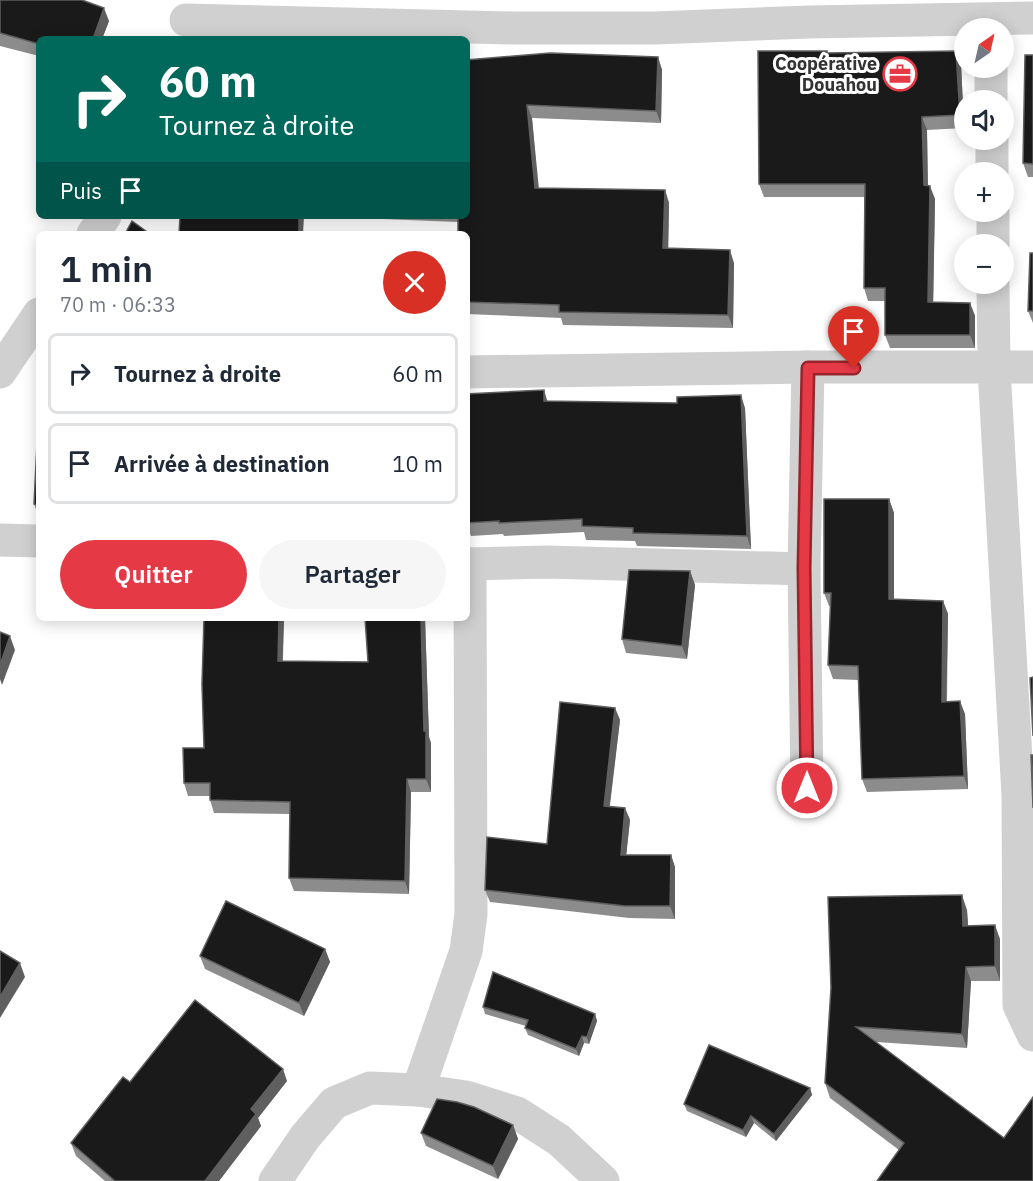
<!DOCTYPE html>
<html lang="fr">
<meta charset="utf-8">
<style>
body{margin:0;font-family:"IBM Plex Sans",sans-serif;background:#f6f6f7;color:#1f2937;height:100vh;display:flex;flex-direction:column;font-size:22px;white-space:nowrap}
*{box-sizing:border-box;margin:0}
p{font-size:20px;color:#747a83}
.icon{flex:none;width:33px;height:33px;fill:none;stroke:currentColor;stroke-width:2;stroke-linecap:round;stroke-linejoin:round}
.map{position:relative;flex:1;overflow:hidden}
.side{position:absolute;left:36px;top:231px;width:434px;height:390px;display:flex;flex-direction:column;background:#fff;border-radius:9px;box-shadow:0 3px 15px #0003}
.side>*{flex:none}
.guide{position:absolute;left:36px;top:36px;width:434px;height:183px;border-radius:9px;box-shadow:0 3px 15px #0003;background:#00695c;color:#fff;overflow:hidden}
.needle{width:39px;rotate:34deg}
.fabs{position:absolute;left:954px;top:18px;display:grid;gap:12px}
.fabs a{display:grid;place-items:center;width:60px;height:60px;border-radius:50%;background:#fff;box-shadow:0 3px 15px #0003;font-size:30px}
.pin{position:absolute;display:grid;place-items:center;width:51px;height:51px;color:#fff;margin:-62px -26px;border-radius:50% 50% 50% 0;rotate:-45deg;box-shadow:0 0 6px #0007}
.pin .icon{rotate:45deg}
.me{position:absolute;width:66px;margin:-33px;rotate:0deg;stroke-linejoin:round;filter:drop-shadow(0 0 4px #0008)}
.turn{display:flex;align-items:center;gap:21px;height:126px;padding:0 24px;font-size:27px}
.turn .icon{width:78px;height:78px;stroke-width:2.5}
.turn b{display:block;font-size:42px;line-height:51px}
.then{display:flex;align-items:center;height:57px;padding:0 24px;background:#0003;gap:12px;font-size:22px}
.round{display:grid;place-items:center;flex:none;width:63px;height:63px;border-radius:32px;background:#f6f6f7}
.head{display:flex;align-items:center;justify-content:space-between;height:102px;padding:0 24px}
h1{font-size:36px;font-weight:600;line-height:45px}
.action{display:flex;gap:12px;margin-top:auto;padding:12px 24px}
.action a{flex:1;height:69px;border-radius:36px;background:#e63946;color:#fff;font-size:24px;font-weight:600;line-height:69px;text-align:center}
.action a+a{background:#f6f6f7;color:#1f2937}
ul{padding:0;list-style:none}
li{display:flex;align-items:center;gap:18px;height:81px;margin:0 12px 9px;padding:0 12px;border:3px solid #e0e1e3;border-radius:9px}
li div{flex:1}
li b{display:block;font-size:22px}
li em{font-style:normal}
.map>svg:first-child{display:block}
</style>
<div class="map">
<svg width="1033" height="1181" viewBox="0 0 1033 1181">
<rect width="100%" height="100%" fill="#fff"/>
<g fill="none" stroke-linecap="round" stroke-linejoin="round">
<g stroke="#d0d0d0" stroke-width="33">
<polyline points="186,20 514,28 655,28 810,22 1033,18"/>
<polyline points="991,68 991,100"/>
<polyline points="992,140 992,172"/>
<polyline points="993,212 993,244"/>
<polyline points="93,234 105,216"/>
<polyline points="993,284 994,368 1018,795 1019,1005 1033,1035"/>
<polyline points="0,372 39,314"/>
<polyline points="466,372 808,367 1033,367"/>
<polyline points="0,540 39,541"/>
<polyline points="466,564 546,562 804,569"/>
<polyline points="807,788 804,569 808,367"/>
<polyline points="418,1090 466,951 471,914 470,564"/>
<polyline points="275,1181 305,1137 334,1103 370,1088 418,1090 466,1097 517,1113 559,1140 603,1181"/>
</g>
</g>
<g fill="#8c8c8c">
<polygon points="0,0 109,21 102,39 39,39 39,56 0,46"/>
<polygon points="828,53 961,64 964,128 927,130 928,186 935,199 933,302 970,303 975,316 975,348 890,348 885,335 885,301 868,301 864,288 864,197 764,197 759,184"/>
<polygon points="1033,55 1033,177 1028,177 1023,163"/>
<polygon points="658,57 662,70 661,123 532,118 538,188 665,190 669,203 668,248 734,263 733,328 563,325 561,318 466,314 466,234 458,222 383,219 382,216 466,216 466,60"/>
<polygon points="1033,253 1033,323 1028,311"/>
<polygon points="466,394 548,401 745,408 751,549 637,546 635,541 586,540 584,532 504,536 503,534 471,536 466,525"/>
<polygon points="39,423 39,517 34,504"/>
<polygon points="889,499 894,513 894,599 943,601 948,614 947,702 965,714 968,789 867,792 862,779 858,680 833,679 828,665 830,606 829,606 824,593"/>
<polygon points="690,571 695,585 687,659 626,653 622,639"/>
<polygon points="284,618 283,661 368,662 365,618 425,618 429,737 431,743 431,792 411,792 409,894 294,891 289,878 290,814 214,813 210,800 210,796 188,796 184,783"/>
<polygon points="615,708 620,720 610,806 625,808 630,820 626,855 671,855 675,867 675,919 629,918 490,902 485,890 547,844"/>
<polygon points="967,910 968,926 1000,939 1000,981 971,981 967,1048 876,1042 1033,1181 899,1150 830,1098 825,1083 831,988"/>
<polygon points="325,949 330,962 304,1016 205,969 200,956"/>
<polygon points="483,1007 595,1014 597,1021 589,1044 584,1043 579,1056 528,1035 525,1028 526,1026 485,1014"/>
<polygon points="287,1081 258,1118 261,1126 219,1181 105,1181 76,1156 71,1143 130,1082"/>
<polygon points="810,1088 812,1095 776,1141 754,1123 746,1137 687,1111 684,1104"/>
<polygon points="513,1125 518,1139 498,1179 426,1146 421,1133"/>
</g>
<g fill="#5f5f5f">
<polygon points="104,8 109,21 102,39 93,39"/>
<polygon points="956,51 961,64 964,126 960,115"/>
<polygon points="658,57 662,70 661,123 656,111"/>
<polygon points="527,105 532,118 540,200 535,188"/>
<polygon points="922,117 927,130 928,198 924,185"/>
<polygon points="930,186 935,199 933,315 928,302"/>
<polygon points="665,190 669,203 668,261 663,248"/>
<polygon points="299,216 304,216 303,234 299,234"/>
<polygon points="730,250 734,263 733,328 728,315"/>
<polygon points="970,303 975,316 975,348 970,335"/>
<polygon points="544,390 548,403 544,401"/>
<polygon points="741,395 745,408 751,549 747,536"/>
<polygon points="889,499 894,513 894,613 889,599"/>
<polygon points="690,571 695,585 687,659 682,646"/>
<polygon points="943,601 948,614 946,715 942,702"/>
<polygon points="279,618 284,618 282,673 278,661"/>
<polygon points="421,618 425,618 429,737 431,743 431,792 426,779"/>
<polygon points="10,636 15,650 2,685 0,679 0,665"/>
<polygon points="960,701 965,714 968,789 964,776"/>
<polygon points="615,708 620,720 608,818 604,806"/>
<polygon points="407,779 411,792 409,894 405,881"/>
<polygon points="625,808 630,820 625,867 621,855"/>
<polygon points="671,855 675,867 675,919 670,906"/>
<polygon points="962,895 967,910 969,940 963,926"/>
<polygon points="995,925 1000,939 1000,981 995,966"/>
<polygon points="325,949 330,962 304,1016 299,1003"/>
<polygon points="20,963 25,977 0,1018 0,997"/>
<polygon points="966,967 971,981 967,1048 962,1034"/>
<polygon points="595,1014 597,1021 589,1044 587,1037"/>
<polygon points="582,1036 584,1043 579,1056 576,1049"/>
<polygon points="283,1069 287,1081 258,1118 261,1126 219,1181 205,1181 251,1109"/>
<polygon points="810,1088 812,1095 776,1141 774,1134"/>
<polygon points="751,1116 754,1123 746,1137 743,1130"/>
<polygon points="513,1125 518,1139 498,1179 493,1166"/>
</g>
<g fill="#1a1a1a" stroke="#5f5f5f" stroke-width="1.5">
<polygon points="0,0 82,0 104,8 93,39 39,39 39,44 0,33"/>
<polygon points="758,51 827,51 827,53 956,51 960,115 922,117 924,185 930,186 928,302 970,303 970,335 885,335 885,288 864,288 865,184 759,184"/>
<polygon points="550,53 658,57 656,111 527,105 535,188 665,190 663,248 730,250 728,315 559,312 559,305 466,302 466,234 458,234 458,216 466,216 466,60"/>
<polygon points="1025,55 1033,55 1033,164 1023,163"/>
<polygon points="180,216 299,216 299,234 179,234"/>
<polygon points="132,221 150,234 125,234"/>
<polygon points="1030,253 1033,253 1033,311 1028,311"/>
<polygon points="544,390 544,401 677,403 677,397 741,395 747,536 633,533 633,528 582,526 582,519 499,523 499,521 466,523 466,394"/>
<polygon points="38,423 39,423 39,506 34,504"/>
<polygon points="824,499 889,499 889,599 943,601 942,702 960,701 964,776 862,779 858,666 828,665 831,593 824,593"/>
<polygon points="629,570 690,571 682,646 622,639"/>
<polygon points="204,618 279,618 278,661 368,662 365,618 421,618 424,731 426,731 426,779 407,779 405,881 289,878 290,802 210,800 210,783 184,783 183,748 204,748 202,684"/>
<polygon points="0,632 10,636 0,665"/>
<polygon points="1033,677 1033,736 1030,678"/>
<polygon points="560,702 615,708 604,806 625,808 621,855 671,855 670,906 625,906 485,890 487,837 547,844"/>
<polygon points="1031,755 1033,755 1033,808"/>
<polygon points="962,895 963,926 995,925 995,966 966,967 962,1034 856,1027 1004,1138 1033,1097 1033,1181 877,1181 904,1143 825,1083 831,988 828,897"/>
<polygon points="226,901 325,949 299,1003 200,956"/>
<polygon points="0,951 20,963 0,997"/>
<polygon points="493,972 595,1014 587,1037 582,1036 576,1049 525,1028 528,1020 483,1007"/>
<polygon points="195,1000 283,1069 251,1109 256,1114 205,1181 115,1181 71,1143 123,1077 130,1082"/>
<polygon points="709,1045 810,1088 774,1134 751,1116 743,1130 684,1104"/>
<polygon points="437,1099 457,1102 474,1107 513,1125 493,1166 421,1133"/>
</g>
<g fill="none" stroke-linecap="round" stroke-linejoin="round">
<defs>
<polyline id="route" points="807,788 804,568 808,368 854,368"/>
</defs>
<use href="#route" stroke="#96252e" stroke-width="15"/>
<use href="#route" stroke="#e63946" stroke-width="10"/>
</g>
<defs>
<symbol id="office-ring" viewBox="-11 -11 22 22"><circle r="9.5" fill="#fff" stroke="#e63946" stroke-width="1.5"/><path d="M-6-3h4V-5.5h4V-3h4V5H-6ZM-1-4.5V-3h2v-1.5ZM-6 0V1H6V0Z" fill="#e63946"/></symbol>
</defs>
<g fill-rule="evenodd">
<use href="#office-ring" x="881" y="55" width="38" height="38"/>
</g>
<g text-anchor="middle" stroke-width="6" stroke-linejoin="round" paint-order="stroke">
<g font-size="18" font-weight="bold" fill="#333" stroke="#fff" text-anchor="end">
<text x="877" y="70">Coopérative<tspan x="877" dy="21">Douahou</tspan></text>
</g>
</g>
</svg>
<div class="fabs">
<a><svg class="needle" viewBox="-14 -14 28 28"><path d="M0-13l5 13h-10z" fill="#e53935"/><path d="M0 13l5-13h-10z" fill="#747a83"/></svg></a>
<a><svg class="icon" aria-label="sound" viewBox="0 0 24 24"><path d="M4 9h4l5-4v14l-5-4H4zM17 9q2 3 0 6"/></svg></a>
<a>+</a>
<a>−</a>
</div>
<div class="pin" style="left:854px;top:368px;background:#d93025"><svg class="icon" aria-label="arrive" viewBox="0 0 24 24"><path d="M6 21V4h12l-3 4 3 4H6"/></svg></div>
<svg class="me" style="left:807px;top:788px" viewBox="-20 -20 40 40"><circle r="17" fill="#e63946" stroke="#fff" stroke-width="3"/><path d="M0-11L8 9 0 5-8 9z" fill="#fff"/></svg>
<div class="guide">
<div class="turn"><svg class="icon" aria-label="right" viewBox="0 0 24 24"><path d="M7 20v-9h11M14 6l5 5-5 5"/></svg><div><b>60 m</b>Tournez à droite</div></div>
<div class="then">Puis<svg class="icon" aria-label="arrive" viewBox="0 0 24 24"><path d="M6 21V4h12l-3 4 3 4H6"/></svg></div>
</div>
<section class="side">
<div class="head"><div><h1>1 min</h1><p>70 m · 06:33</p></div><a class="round" style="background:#d93025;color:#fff"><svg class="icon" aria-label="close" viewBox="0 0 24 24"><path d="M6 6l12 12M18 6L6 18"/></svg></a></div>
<ul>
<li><svg class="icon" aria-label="right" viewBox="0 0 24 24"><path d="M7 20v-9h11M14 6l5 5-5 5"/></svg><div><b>Tournez à droite</b></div><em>60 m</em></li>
<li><svg class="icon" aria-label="arrive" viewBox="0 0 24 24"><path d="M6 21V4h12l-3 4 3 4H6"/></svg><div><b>Arrivée à destination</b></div><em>10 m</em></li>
</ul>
<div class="action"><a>Quitter</a><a>Partager</a></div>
</section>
</div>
